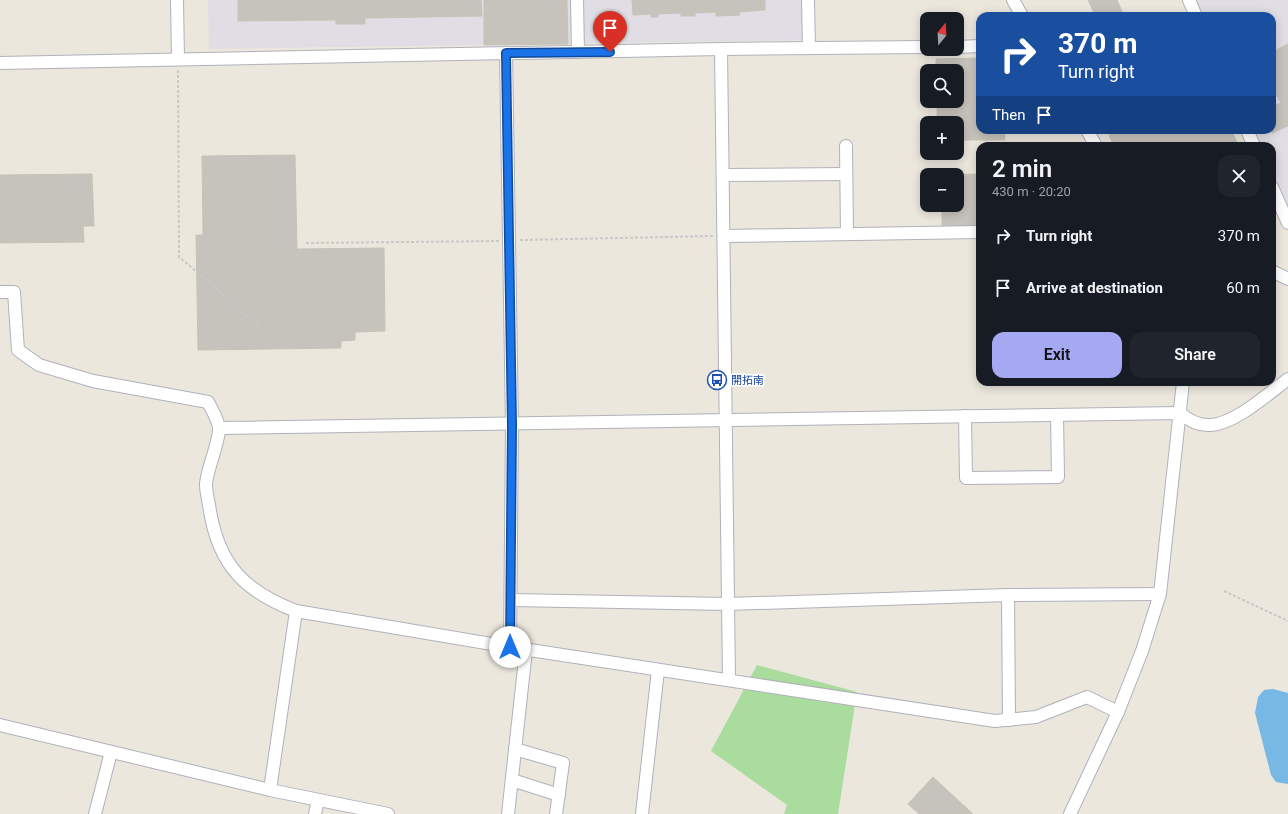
<!DOCTYPE html>
<meta charset="utf-8">
<style>
body{margin:0;font-family:Roboto,"Noto Sans JP",sans-serif;background:#20242c;color:#f1f3f6;height:100vh;display:flex;flex-direction:column;font-size:15px;white-space:nowrap}
*{box-sizing:border-box;margin:0}
p{font-size:13px;color:#9ea1a6}
.icon{flex:none;width:22px;height:22px;fill:none;stroke:currentColor;stroke-width:2;stroke-linecap:round;stroke-linejoin:round}
.map{position:relative;flex:1;overflow:hidden}
.sheet{position:absolute;left:976px;top:142px;width:300px;height:244px;display:flex;flex-direction:column;background:#171b24;border-radius:12px;box-shadow:0 2px 10px #0003}
.sheet>*{flex:none}
.banner{position:absolute;left:976px;top:12px;width:300px;height:122px;border-radius:12px;box-shadow:0 2px 10px #0003;background:#1a4fa0;color:#fff;overflow:hidden}
.needle{width:26px;rotate:18deg}
.tools{position:absolute;left:920px;top:12px;display:grid;gap:8px}
.tools a{display:grid;place-items:center;width:44px;height:44px;border-radius:8px;background:#171b24;box-shadow:0 2px 10px #0003;font-size:20px}
.pin{position:absolute;display:grid;place-items:center;width:34px;height:34px;color:#fff;margin:-41px -17px;border-radius:50% 50% 50% 0;rotate:-45deg;box-shadow:0 0 4px #0007}
.pin .icon{rotate:45deg}
.me{position:absolute;width:44px;margin:-22px;rotate:0deg;stroke-linejoin:round;filter:drop-shadow(0 0 3px #0008)}
.turn{display:flex;align-items:center;gap:14px;height:84px;padding:0 16px;font-size:18px}
.turn .icon{width:52px;height:52px;stroke-width:2.5}
.turn b{display:block;font-size:28px;line-height:34px}
.then{display:flex;align-items:center;height:38px;padding:0 16px;background:#0003;gap:8px;font-size:15px}
.round{display:grid;place-items:center;flex:none;width:42px;height:42px;border-radius:12px;background:#20242c}
.headline{display:flex;align-items:center;justify-content:space-between;height:68px;padding:0 16px}
h1{font-size:24px;font-weight:600;line-height:30px}
.cta{display:flex;gap:8px;margin-top:auto;padding:8px 16px}
.cta a{flex:1;height:46px;border-radius:12px;background:#a5a9f2;color:#111;font-size:16px;font-weight:600;line-height:46px;text-align:center}
.cta a+a{background:#20242c;color:#f1f3f6}
ul{padding:0;list-style:none}
li{display:flex;align-items:center;gap:12px;height:52px;padding:0 16px}
li div{flex:1}
li b{display:block;font-size:15px}
li em{font-style:normal}
.map>svg:first-child{display:block}
</style>
<div class="map">
<svg width="1288" height="814" viewBox="0 0 1288 814">
<rect width="100%" height="100%" fill="#ebe7dd"/>
<g fill="#e0dde4">
<polygon points="208,0 804,0 805,40 209,49"/>
<polygon points="1195,0 1288,0 1288,209 1272,173 1272,146 1260,146 1253,130 1272,130 1272,16 1202,16"/>
</g>
<polygon fill="#aadd9d" points="757,665 857,692 838,814 784,814 787,805 711,751"/>
<polygon fill="#77b8e5" points="1273,689 1288,693 1288,784 1276,782 1271,775 1255,713 1258,697 1264,690"/>
<g fill="#c6c3bc" stroke="#c6c3b6">
<polygon points="238,0 481,0 482,16 365,18 365,24 336,24 336,20 238,21"/>
<polygon points="484,0 567,0 568,44 484,45"/>
<polygon points="632,0 765,0 765,10 739,12 740,15 716,16 716,12 695,13 695,16 681,16 681,13 658,14 658,17 651,17 651,14 633,15"/>
<polygon points="1088,0 1117,0 1124,16 1093,16 1095,15"/>
<polygon points="1288,44 1288,126 1272,133 1271,130 1272,107 1281,103 1272,86 1272,52"/>
<polygon points="980,58 980,130 1004,130 1005,140 957,140 957,123 937,123 937,101 957,101 957,71 936,71 936,59"/>
<polygon points="1120,130 1231,130 1239,146 1114,146 1109,135"/>
<polygon points="295,155 297,249 384,248 385,331 355,332 355,340 341,341 341,348 198,350 196,235 203,235 202,156"/>
<polygon points="92,174 94,226 83,226 84,242 0,243 0,175"/>
<polygon points="980,174 980,227 942,228 942,205 957,205 957,175 941,175"/>
<polygon points="933,777 973,814 919,814 908,804"/>
</g>
<g fill="none" stroke-linecap="round" stroke-linejoin="round">
<defs>
<g id="minor">
<polyline points="177,0 178,59"/>
<polyline points="577,0 578,52"/>
<polyline points="808,0 809,48"/>
<polyline points="1013,0 1022,16"/>
<polyline points="1189,0 1196,16"/>
<polyline points="957,47 980,46"/>
<polyline points="721,49 729,680"/>
<polyline points="506,53 512,425 510,647"/>
<polyline points="0,63 721,49 927,47"/>
<polyline points="1087,130 1096,146"/>
<polyline points="1247,130 1254,146"/>
<polyline points="846,146 847,234"/>
<polyline points="723,175 846,174"/>
<polyline points="1272,187 1288,223"/>
<polyline points="724,236 980,232"/>
<polyline points="1272,271 1288,279"/>
<path d="M0,292H14L18,350L39,365L93,381L208,402C212,410 218,419 219,428C220,440 207,469 206,484C206,493 209,503 210,511C219,566 246,592 296,611L510,647L995,721L1036,717L1087,697L1118,712"/>
<polyline points="965,416 966,478 1058,477 1057,415"/>
<path d="M219,428L1180,413C1188,420 1199,426 1211,425C1236,423 1268,394 1288,379"/>
<polyline points="1008,595 1009,720"/>
<polyline points="511,600 727,604 1008,595 1160,594"/>
<polyline points="0,725 270,790 388,814"/>
<polyline points="515,749 563,763 556,814"/>
<polyline points="512,780 559,795"/>
<polyline points="270,790 296,611"/>
<polyline points="95,814 111,752"/>
<polyline points="315,814 318,800"/>
<polyline points="508,814 526,650"/>
<polyline points="642,814 658,670"/>
<polyline points="1070,814 1118,712 1142,651 1160,594 1183,382"/>
</g>
</defs>
<use href="#minor" stroke="#b0b1bc" stroke-width="14"/>
<g stroke="#c8c8c8" stroke-width="2" stroke-dasharray="3 2" stroke-linecap="butt">
<polyline points="178,70 179,257 220,291 261,330"/>
<polyline points="520,240 713,236"/>
<polyline points="306,243 499,241"/>
<polyline points="1224,591 1288,621"/>
</g>
<use href="#minor" stroke="#fff" stroke-width="12"/>
</g>
<g fill="none" stroke-linecap="round" stroke-linejoin="round">
<defs>
<polyline id="route" points="510,647 512,425 506,53 610,52"/>
</defs>
<use href="#route" stroke="#114b97" stroke-width="10"/>
<use href="#route" stroke="#1a73e8" stroke-width="7"/>
</g>
<defs>
<symbol id="bus-ring" viewBox="-11 -11 22 22"><circle r="9.5" fill="#fff" stroke="#1a4fb4" stroke-width="1.5"/><path d="M-5-6H5V4H4V6H2V4H-2V6H-4V4H-5ZM-3.5-4V0h7V-4ZM-3.5 1.2v1.5H-2V1.2ZM2 1.2v1.5H3.5V1.2Z" fill="#1a4fb4"/></symbol>
</defs>
<g fill-rule="evenodd">
<use href="#bus-ring" x="706" y="369" width="22" height="22"/>
</g>
<g text-anchor="middle" stroke-width="3.5" stroke-linejoin="round" paint-order="stroke">
<g font-size="11" fill="#164399" stroke="#fff" text-anchor="start">
<text x="731" y="384">開拓南</text>
</g>
</g>
</svg>
<div class="tools">
<a><svg class="needle" viewBox="-14 -14 28 28"><path d="M0-13l5 13h-10z" fill="#e53935"/><path d="M0 13l5-13h-10z" fill="#9ea1a6"/></svg></a>
<a><svg class="icon" aria-label="search" viewBox="0 0 24 24"><circle cx="10" cy="10" r="6"/><path d="M15 15l6 6"/></svg></a>
<a>+</a>
<a>−</a>
</div>
<div class="pin" style="left:610px;top:52px;background:#d93025"><svg class="icon" aria-label="arrive" viewBox="0 0 24 24"><path d="M6 21V4h12l-3 4 3 4H6"/></svg></div>
<svg class="me" style="left:510px;top:647px" viewBox="-20 -20 40 40"><circle r="19" fill="#fff"/><path d="M0-13L10 11 0 6-10 11z" fill="#1a73e8"/></svg>
<div class="banner">
<div class="turn"><svg class="icon" aria-label="right" viewBox="0 0 24 24"><path d="M7 20v-9h11M14 6l5 5-5 5"/></svg><div><b>370 m</b>Turn right</div></div>
<div class="then">Then<svg class="icon" aria-label="arrive" viewBox="0 0 24 24"><path d="M6 21V4h12l-3 4 3 4H6"/></svg></div>
</div>
<section class="sheet">
<div class="headline"><div><h1>2 min</h1><p>430 m · 20:20</p></div><a class="round"><svg class="icon" aria-label="close" viewBox="0 0 24 24"><path d="M6 6l12 12M18 6L6 18"/></svg></a></div>
<ul>
<li><svg class="icon" aria-label="right" viewBox="0 0 24 24"><path d="M7 20v-9h11M14 6l5 5-5 5"/></svg><div><b>Turn right</b></div><em>370 m</em></li>
<li><svg class="icon" aria-label="arrive" viewBox="0 0 24 24"><path d="M6 21V4h12l-3 4 3 4H6"/></svg><div><b>Arrive at destination</b></div><em>60 m</em></li>
</ul>
<div class="cta"><a>Exit</a><a>Share</a></div>
</section>
</div>
